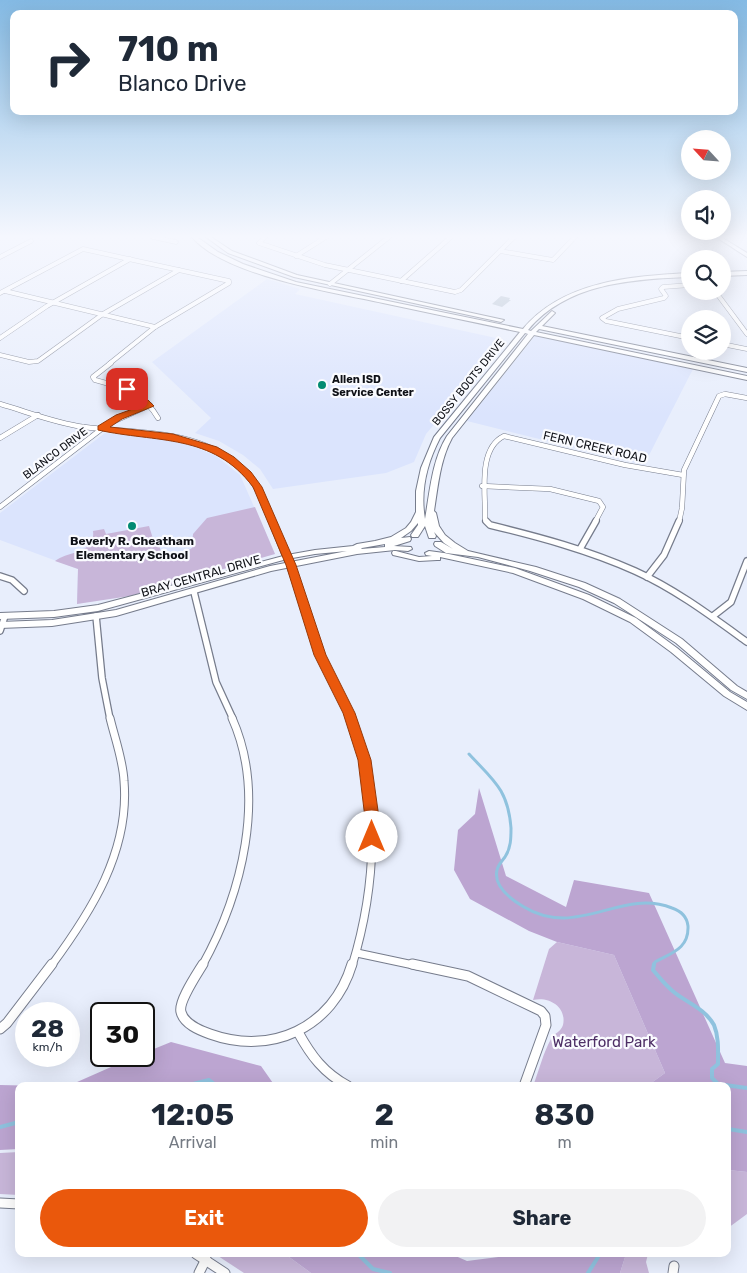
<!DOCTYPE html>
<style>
body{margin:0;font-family:Rubik,sans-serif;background:#f2f2f3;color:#1f2937;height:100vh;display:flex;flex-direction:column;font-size:19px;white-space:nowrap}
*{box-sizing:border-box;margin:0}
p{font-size:16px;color:#747a83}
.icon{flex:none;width:28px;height:28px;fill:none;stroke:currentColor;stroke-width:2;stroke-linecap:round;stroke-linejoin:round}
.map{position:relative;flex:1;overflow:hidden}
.side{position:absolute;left:15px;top:1082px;width:716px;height:175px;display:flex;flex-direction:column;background:#fff;border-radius:10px;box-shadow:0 5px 20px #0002}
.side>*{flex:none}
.banner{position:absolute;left:10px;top:10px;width:728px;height:105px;border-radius:10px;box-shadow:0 5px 20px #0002;background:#fff;color:#1f2937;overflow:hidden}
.needle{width:32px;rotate:296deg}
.fabs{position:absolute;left:681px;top:130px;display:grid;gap:10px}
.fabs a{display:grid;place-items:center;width:50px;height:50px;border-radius:50%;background:#fff;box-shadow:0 5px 20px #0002;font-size:25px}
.speed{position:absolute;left:15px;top:1002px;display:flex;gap:10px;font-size:25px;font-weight:700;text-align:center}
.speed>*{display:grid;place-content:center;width:65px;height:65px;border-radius:50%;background:#fff;box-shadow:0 5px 20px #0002;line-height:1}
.speed small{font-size:12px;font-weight:400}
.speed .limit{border:2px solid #111;border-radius:8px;background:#fff;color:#111}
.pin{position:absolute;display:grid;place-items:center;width:42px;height:42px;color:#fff;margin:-21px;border-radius:10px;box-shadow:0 2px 8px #0006}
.me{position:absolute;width:55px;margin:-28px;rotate:0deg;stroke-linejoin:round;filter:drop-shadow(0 0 4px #0008)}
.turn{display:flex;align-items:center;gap:18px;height:105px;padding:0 25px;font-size:22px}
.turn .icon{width:65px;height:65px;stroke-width:2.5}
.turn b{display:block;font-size:35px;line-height:42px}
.eta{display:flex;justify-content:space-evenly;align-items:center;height:85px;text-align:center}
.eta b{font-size:30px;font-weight:700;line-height:35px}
.action{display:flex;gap:10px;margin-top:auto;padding:10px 25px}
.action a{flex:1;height:58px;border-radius:30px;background:#ea580c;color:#fff;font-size:20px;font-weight:700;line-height:58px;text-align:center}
.action a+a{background:#f2f2f3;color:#1f2937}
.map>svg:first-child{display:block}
</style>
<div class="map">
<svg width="747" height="1273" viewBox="0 0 747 1273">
<rect width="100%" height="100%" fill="#e8eefc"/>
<g fill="#dbe4fd">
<polygon points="267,279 300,289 295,294 505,340 426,434 414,462 386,473 273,489 260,469 243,455 219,441 195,433 211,418 152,362"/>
<polygon points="535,336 693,369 644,465 467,421"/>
<polygon points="105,433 164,439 192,446 216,456 240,475 275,554 77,604 78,569 0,540 0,513"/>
</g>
<g fill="#c8b6d9">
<path d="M255,507L275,554L130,596L77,604L78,569L55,561C67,551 96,554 93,531L104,529L106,534L149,526L155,545L159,544L162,557L184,553L192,548L193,534L207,518Z"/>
<path d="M557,942L614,955L665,1073L647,1086H533C539,1071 543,1053 551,1039C554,1033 561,1032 563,1025C567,1007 549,996 533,1000L549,949Z"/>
<polygon points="19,1152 19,1195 0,1194 0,1153"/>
<polygon points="728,1170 747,1172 747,1214 728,1228"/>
<polygon points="215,1254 285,1254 311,1273 244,1273"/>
<polygon points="626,1254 648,1254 646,1262 649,1273 620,1273"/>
</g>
<g fill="#bca5d1">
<polygon points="479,788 506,876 566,907 574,880 649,893 725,1063 747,1066 747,1172 728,1170 728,1086 647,1086 665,1073 614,955 557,942 529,931 470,899 454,870 458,830 475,814"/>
<polygon points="171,1042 261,1066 275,1086 68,1086 136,1056 144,1056 144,1053"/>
<polygon points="0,1085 44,1086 19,1086 19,1149 0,1150"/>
<polygon points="285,1254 451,1254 467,1261 521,1254 626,1254 620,1273 311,1273"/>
</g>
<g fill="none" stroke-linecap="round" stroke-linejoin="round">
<path stroke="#8fc2de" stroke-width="3" d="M469,754C493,780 508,789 511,828C511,838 511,848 505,857C502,861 498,865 497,870C493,887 512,900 524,907C537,915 549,918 564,918C602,917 634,893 672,908C681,911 687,917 688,926C689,949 671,953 655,962L654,966"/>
<g stroke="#8fc2de" stroke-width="4">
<path d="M654,964L653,970C660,978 666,986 675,993C688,1003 705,1009 714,1025C719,1037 718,1051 718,1064L712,1069V1078L718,1084L747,1088"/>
<polyline points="185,1086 209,1080 217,1086"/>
<polyline points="0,1127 19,1122"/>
<polyline points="728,1129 747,1132"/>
<polyline points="358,1254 373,1269 390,1273"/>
<polyline points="588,1273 600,1254"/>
</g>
</g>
<polygon fill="#b4c1d0" points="501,296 510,298 509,300 511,300 502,307 492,304"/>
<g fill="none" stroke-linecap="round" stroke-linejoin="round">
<defs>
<g id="street-far4">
<polyline points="153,237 176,242"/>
<polyline points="265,237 259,243 325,265 455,292 461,290 514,237"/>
<polyline points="500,251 553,260 575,237"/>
<polyline points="296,256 326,237"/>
<polyline points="0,257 31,241"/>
<polyline points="401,281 451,237"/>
<polyline points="330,284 389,237"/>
<polyline points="690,285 663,287 661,289 666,296 664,298 618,309 602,318 606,321 690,338"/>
<polyline points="5,291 155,327"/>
<polyline points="715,291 747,334"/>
<polyline points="0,293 83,249 229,281 229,283 155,327 109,364"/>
<polyline points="0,338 47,306 130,259"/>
<polyline points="722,344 747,349"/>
<polyline points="0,355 29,362 38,361 103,314 179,270"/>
</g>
<g id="street-far3">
<path d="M111,363L93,377L95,380C121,387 144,393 158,418"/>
<path d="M0,404C28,412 55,423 84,427C139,434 208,428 247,475C259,489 266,506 273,522"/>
<polyline points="0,438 38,415"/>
<polyline points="482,486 550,489 599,501 603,507 595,522"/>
<polyline points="0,507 108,424 150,405"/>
<path d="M487,522L485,519C486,495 477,449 504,436L625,465L683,475"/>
<polyline points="679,522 682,508 684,470 719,396 725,394 747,398"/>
</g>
<g id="street-far2">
<polyline points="272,521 293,574 315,642 351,719"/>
<path d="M486,521L490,525C539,537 588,550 635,571C675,589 711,616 747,642"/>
<polyline points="580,549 596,521"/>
<polyline points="0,576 12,580 24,591"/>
<polyline points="647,577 664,555 679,521"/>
<polyline points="194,592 216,682 233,719"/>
<polyline points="96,616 102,678 110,719"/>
<polyline points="713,616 731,602 747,561"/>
<polyline points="0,631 5,616"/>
</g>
<g id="street-far1">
<path d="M350,718C382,794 376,888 352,966"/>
<polyline points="357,953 418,966"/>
<path d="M51,966C91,912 130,851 124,781C123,760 115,739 110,718"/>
<path d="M202,966C242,894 267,796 232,718"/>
</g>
<g id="street">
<path d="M203,964C197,974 178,1002 181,1012C184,1024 199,1030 210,1034C271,1056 333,1028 352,964"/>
<polyline points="412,964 468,976 541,1011 545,1016 546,1025 524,1086"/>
<polyline points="0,1029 7,1023 52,964"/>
<path d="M298,1032C311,1056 324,1073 348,1086"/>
<polyline points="0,1203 19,1204"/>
<polyline points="196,1254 225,1273"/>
<polyline points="199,1273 206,1259"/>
<polyline points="673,1273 674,1266"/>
</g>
<g id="secondary">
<path d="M192,237H197L218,252L243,264L296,282L523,329C563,281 631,276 690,273V277C633,279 567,283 528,330L531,331L552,311L555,313L542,326L747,368V372L539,329L536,332L747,376V380L534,335L452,438C440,460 438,486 434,511L436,513L439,526L445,535L455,543L468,551L536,567L585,583L620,599L682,639L737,686L747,692V699L731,690L676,643L614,603L579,587L530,571L478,557L446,553L435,546L434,544L435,542H441L453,549L444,543L434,532L436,536L435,538H429L425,526L418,537H412L411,535L418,525V523L411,531L401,538L410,537L411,539L410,541L394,546L411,547L412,549L408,551L395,550L357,554L271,571L116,616L52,626L0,628V622L52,620L116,610L270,566L347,551L315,554L287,559L98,611L54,617L0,619V613L54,611L98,605L287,555L315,550L353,546L357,544L375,541L391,537L406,528L411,522L416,512V491L421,468L434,437L520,332C474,322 429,313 383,303C332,292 225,276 192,237ZM525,333L528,334L447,436C432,460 430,491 425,519C420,491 427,463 440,438ZM385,544V547L361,549L362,548Z"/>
<polygon points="206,237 211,237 232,251 297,275 504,320 501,322 294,277 228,253"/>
<polygon points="716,237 721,237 747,253 747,257"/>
<polygon points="747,271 747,275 722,276 722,272"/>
<polygon points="393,551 396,551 419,557 432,556 426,555 425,553 429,551 444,553 515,568 589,595 636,618 677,648 730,692 747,702 747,710 724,696 671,652 630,622 583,599 513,573 440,557 440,560 437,560 419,561 393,555 392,553"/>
</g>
</defs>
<use href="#street-far4" stroke="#767c8c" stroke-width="5"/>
<use href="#street-far3" stroke="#767c8c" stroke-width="5.5"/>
<use href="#street-far2" stroke="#767c8c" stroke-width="8"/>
<use href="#street-far1" stroke="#767c8c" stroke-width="9"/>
<use href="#street" stroke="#767c8c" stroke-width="11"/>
<use href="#secondary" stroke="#767c8c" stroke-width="2"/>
<use href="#street-far4" stroke="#fff" stroke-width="4"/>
<use href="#street-far3" stroke="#fff" stroke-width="4.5"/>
<use href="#street-far2" stroke="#fff" stroke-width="5.5"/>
<use href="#street-far1" stroke="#fff" stroke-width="7"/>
<use href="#street" stroke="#fff" stroke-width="9"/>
<use href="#secondary" fill="#fff" fill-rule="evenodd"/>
</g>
<linearGradient id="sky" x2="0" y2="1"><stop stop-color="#84bae4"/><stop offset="0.57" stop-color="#f5f7fe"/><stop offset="1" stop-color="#f5f7fe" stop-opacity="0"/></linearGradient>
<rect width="747" height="415" fill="url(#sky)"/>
<path fill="#ea580c" stroke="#983908" d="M127,387L141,393L154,406L122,419L110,427L173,434L217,447L234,457L251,472L262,487L296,565L326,655L355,713L371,760L379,818V837L377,841L372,843L367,841L365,837V818L358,760L343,713L314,655L286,565L253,487C213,433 156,443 98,430V426L116,415L144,405C137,398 129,395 123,389Z"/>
<g fill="#028b72" stroke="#fafbff" stroke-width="2">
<circle cx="322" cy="385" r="5"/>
<circle cx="132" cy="526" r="5"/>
</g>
<g text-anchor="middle" stroke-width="4.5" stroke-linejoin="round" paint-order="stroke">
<g font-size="11" font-weight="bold" fill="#0f1117" stroke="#fafbff" text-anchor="start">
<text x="332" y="383">Allen ISD<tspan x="332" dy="13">Service Center</tspan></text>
</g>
<g font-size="11" fill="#0f1117" stroke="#fafbff">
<text transform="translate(468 382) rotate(-51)" y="4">BOSSY BOOTS DRIVE</text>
<text transform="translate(55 453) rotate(-37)" y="4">BLANCO DRIVE</text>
</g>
<g font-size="12" fill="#0f1117" stroke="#fafbff">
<text transform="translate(595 447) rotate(13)" y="4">FERN CREEK ROAD</text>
<text transform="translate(201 576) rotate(-16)" y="4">BRAY CENTRAL DRIVE</text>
</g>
<g font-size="12" font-weight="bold" fill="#0f1117" stroke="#fafbff">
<text x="132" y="545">Beverly R. Cheatham<tspan x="132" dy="14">Elementary School</tspan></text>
</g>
<g font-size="15" fill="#4e2f66" stroke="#fafbff">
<text x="604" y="1047">Waterford Park</text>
</g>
</g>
</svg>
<div class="fabs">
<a><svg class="needle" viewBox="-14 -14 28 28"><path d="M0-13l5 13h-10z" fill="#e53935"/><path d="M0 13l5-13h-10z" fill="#747a83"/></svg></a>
<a><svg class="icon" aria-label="sound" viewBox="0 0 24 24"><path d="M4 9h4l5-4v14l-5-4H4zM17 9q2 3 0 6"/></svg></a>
<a><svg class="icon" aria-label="search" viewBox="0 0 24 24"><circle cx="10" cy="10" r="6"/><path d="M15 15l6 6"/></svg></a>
<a><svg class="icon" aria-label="layers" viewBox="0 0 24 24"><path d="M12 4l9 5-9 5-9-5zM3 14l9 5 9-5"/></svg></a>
</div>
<div class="speed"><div>28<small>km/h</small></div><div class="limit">30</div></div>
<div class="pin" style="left:127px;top:389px;background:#d93025"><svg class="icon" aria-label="arrive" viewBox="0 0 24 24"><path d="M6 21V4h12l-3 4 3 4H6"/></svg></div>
<svg class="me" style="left:372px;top:837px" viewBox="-20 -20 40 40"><circle r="19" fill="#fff"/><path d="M0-13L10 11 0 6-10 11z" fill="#ea580c"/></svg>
<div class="banner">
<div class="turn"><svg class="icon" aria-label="right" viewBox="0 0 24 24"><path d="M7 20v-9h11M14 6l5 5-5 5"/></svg><div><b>710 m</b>Blanco Drive</div></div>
</div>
<section class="side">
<div class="eta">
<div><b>12:05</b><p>Arrival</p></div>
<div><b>2</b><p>min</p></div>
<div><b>830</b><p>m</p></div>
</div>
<div class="action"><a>Exit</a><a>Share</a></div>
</section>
</div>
